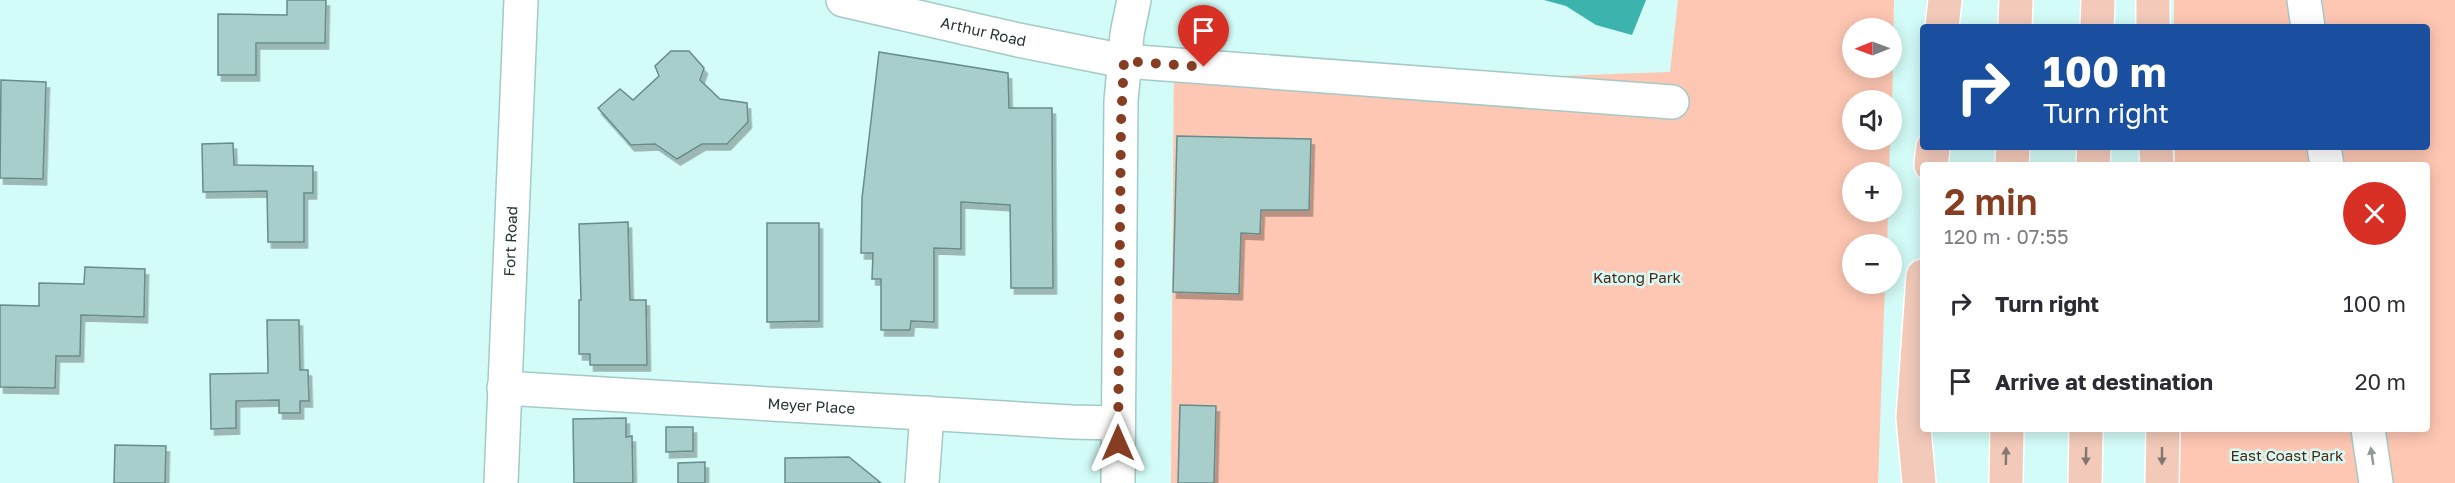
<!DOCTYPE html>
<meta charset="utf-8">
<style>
body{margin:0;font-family:"Golos Text",sans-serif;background:#f2f2f3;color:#2b2b33;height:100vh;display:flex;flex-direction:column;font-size:22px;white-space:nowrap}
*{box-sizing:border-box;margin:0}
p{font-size:20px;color:#7c7c81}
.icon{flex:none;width:33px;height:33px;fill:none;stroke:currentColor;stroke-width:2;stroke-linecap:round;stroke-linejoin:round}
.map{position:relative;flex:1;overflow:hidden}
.sheet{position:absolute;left:1920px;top:162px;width:510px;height:270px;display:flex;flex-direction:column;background:#fff;border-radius:6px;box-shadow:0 3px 15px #0003}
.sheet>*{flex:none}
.top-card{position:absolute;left:1920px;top:24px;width:510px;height:126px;border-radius:6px;box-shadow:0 3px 15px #0003;background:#1a4fa0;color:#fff;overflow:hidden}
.needle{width:39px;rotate:269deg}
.fabs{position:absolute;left:1842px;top:18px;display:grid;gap:12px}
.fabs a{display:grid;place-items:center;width:60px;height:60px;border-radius:50%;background:#fff;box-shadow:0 3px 15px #0003;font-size:30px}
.pin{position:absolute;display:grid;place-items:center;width:51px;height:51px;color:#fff;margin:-62px -26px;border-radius:50% 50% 50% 0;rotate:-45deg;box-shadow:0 0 6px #0007}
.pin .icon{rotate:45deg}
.me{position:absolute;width:66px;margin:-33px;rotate:0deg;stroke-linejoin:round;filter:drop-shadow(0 0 4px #0008)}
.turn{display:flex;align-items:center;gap:21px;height:126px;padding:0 24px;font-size:27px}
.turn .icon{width:78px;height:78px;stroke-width:2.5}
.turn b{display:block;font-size:42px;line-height:51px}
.round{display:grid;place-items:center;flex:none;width:63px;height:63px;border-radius:32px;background:#f2f2f3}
.head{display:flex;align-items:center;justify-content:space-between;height:102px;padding:0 24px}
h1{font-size:36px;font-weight:600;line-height:45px;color:#863d21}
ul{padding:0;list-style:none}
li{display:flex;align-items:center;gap:18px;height:78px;padding:0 24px}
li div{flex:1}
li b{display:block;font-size:22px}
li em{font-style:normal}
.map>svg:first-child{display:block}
</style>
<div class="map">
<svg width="2455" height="483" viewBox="0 0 2455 483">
<defs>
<filter id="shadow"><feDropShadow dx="3.5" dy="6" stdDeviation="0" flood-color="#0004"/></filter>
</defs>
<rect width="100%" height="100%" fill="#d3fbf7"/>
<g fill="#fec7b3" fill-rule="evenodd">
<path d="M1678,0H1894L1892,107V100H1852V140H1890L1889,172H1852V212H1888L1887,244H1852V284H1885L1878,483H1171L1174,54L1361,83L1670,72ZM1852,28H1892V68H1852Z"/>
<polygon points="2174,0 2455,0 2455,483 2176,483 2177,429 2427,429 2427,165 2175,165 2175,147 2427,147 2427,27 2174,27"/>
</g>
<polygon fill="#3cb3ac" points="1544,0 1646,0 1632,35 1596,25 1566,6"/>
<g fill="#a7ceca" stroke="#678c89" stroke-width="1.5" filter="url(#shadow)">
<polygon points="287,0 326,0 325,43 256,43 256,75 218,75 218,14 287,15"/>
<polygon points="671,51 689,51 704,68 700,80 720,99 747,103 748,122 727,144 702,144 677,159 655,144 631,145 598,108 620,89 633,100 659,76 655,66"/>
<polygon points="879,52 1008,73 1009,108 1052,108 1053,288 1011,288 1010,205 961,202 961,249 934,248 934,322 911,321 910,330 881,330 881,279 872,279 873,253 861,253 862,198"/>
<polygon points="1,80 46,82 43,179 0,178"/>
<polygon points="1177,136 1311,139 1309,210 1261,210 1260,234 1241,233 1239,294 1173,292"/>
<polygon points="233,143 234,165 313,166 313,193 304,193 304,242 268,242 267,191 203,192 202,144"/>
<polygon points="628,222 630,300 646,300 647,365 590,365 590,354 579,354 579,300 581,300 579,224"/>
<polygon points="767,223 819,223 819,321 767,322"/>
<polygon points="85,267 145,269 144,317 81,315 80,356 56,356 55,388 0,387 0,305 39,306 39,283 84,284"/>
<polygon points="267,320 299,320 300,370 308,370 309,401 300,401 300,413 279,413 279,400 236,401 236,428 211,429 210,374 268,373"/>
<polygon points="1180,405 1216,406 1214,483 1178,483"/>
<polygon points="626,418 626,437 632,436 633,483 574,483 573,419"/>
<polygon points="666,427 693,427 693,451 666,452"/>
<polygon points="115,445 166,446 165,483 114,483"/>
<polygon points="849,457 881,483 785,483 785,458"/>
<polygon points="705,462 705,483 678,483 678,463"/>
</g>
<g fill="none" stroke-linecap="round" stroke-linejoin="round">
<defs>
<g id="minor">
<path id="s1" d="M843,0L1018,40L1124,61L1672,102"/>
<polyline points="2304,0 2308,27"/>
<polyline points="2324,147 2327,165"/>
<path id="s2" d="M504,388L1071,422L1118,423"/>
<polyline points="2368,429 2376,483"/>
<path id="s3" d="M501,483L521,0"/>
<polyline points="922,483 927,413"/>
<polyline points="1118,483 1121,101 1127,34 1134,0"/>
</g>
<g id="highway">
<polyline points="2153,0 2153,27"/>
<polyline points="1942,27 1945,0"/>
<polyline points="2015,27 2016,0"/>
<polyline points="2097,27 2098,0"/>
<polyline points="2156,147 2157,165"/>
<polyline points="1931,165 1933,147"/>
<polyline points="2012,165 2013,147"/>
<polyline points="2093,165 2094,147"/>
<polyline points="1919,483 1913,418 1923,276"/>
<polyline points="2006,483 2007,429"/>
<polyline points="2085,483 2086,429"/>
<polyline points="2162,483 2163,429"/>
</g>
</defs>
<use href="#minor" stroke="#a4cac7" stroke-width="36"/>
<use href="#highway" stroke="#fff" stroke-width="36"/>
<use href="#minor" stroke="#fff" stroke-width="33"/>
<use href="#highway" stroke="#f3caba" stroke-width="33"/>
</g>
<defs><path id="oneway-solid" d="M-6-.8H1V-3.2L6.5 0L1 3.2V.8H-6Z" transform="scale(1.5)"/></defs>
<g fill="#827870">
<use href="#oneway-solid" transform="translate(2006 456) rotate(-89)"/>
<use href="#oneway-solid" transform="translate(2086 456) rotate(91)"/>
<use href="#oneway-solid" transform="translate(2162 456) rotate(90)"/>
</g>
<use fill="#929a99" href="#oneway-solid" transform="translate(2372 456) rotate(-99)"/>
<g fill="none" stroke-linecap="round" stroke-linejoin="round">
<polyline stroke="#863d21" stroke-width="10" stroke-dasharray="0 18" points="1118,443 1121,123 1124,61 1204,67"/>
</g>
<g text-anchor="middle" stroke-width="5" stroke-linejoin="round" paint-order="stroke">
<g font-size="15" fill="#253533" stroke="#d3fbf7">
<text dy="5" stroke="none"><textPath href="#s1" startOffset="144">Arthur Road</textPath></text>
<text dy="5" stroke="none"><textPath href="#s3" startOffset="242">Fort Road</textPath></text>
<text dy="5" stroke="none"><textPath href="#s2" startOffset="308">Meyer Place</textPath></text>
</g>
<g font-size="15" fill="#572411" stroke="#d3fbf7">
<text x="1637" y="283">Katong Park</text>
<text x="2287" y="461">East Coast Park</text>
</g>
</g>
</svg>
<div class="fabs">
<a><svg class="needle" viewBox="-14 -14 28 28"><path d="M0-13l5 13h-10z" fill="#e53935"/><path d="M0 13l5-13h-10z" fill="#7c7c81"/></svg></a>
<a><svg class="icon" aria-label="sound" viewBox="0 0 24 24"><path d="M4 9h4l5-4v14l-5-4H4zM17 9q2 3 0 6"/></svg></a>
<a>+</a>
<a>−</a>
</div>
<div class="pin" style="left:1204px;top:67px;background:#d93025"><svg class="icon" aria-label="arrive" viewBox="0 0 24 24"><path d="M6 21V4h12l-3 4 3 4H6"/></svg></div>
<svg class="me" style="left:1118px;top:443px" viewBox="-20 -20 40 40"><path d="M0-17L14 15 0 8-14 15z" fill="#863d21" stroke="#fff" stroke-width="4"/></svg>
<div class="top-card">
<div class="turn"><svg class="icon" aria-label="right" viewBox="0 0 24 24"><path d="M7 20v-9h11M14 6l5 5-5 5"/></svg><div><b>100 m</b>Turn right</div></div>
</div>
<section class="sheet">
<div class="head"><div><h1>2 min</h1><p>120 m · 07:55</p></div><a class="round" style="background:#d93025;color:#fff"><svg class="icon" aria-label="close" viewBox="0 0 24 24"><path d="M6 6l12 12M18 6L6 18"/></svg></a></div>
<ul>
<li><svg class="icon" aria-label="right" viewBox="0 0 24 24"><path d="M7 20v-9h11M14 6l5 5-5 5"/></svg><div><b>Turn right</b></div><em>100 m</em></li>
<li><svg class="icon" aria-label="arrive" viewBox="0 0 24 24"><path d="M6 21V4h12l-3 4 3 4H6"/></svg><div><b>Arrive at destination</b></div><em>20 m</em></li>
</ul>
</section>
</div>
